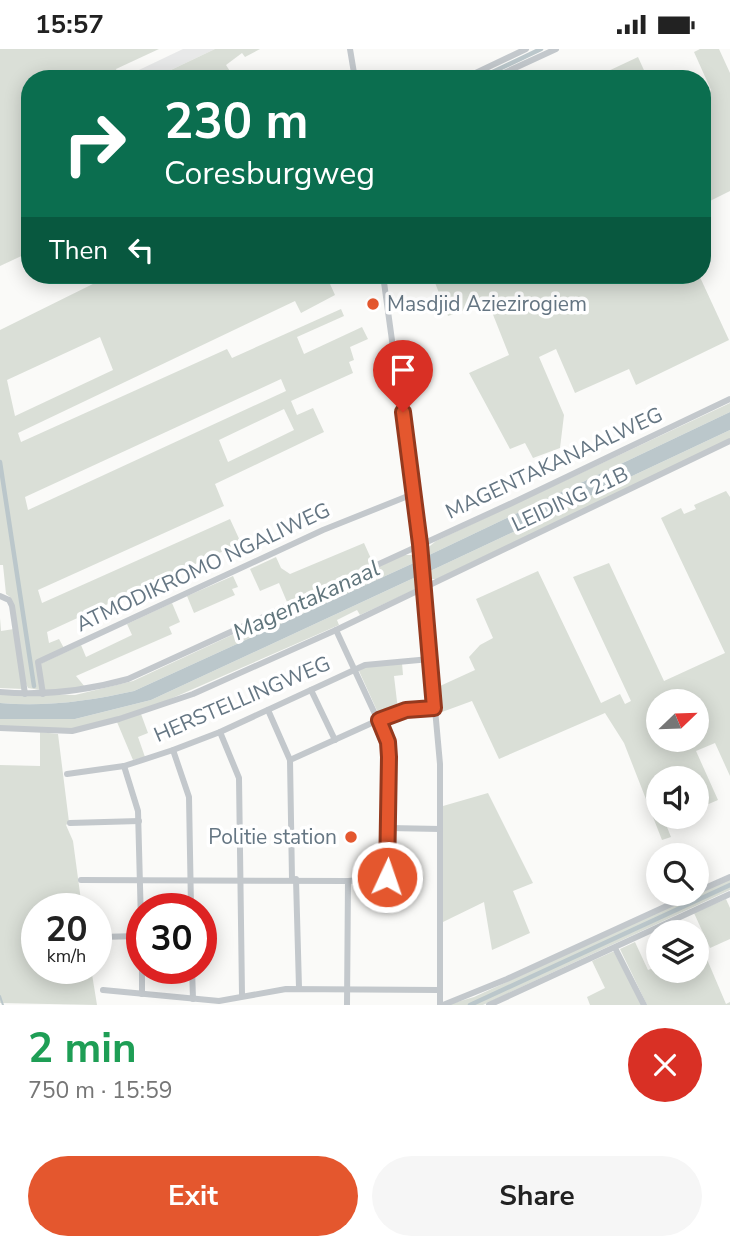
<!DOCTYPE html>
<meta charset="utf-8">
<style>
body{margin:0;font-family:"Nunito Sans",sans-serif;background:#f6f6f6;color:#222;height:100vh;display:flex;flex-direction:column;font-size:26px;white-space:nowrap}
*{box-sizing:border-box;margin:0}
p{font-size:23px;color:#767676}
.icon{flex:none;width:38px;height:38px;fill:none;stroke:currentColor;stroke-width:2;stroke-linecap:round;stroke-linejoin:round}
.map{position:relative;height:956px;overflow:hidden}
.panel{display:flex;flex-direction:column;background:#fff;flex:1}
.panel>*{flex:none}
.banner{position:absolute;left:21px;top:21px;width:690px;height:214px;border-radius:28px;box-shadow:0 4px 18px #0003;background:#0b6e4f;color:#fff;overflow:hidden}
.needle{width:46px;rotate:67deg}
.fabs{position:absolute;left:646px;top:640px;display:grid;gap:14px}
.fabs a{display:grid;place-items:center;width:63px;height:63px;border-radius:50%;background:#fff;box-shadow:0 4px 18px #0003;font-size:35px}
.speed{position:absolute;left:21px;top:844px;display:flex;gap:14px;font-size:35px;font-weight:700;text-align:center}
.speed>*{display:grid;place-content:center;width:91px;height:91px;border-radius:50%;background:#fff;box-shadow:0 4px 18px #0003;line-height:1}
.speed small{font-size:18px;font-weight:400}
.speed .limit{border:10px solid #d22;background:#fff;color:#111}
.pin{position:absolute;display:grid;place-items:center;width:60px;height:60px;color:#fff;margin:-72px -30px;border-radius:50% 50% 50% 0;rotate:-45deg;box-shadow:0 0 7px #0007}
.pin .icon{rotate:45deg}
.me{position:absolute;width:77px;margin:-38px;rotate:3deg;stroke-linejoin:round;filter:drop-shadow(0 0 5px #0008)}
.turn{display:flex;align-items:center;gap:24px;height:147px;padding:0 28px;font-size:32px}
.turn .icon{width:91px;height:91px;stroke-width:2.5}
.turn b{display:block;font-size:49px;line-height:60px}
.then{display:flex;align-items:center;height:66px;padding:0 28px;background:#0003;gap:14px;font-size:26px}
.round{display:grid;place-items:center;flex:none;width:74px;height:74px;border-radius:37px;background:#f6f6f6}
.head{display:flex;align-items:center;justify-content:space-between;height:119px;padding:0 28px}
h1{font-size:42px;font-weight:700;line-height:52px;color:#1e9e55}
.button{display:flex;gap:14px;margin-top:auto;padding:14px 28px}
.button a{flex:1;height:80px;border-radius:42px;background:#e4572e;color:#fff;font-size:28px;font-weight:700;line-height:80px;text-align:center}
.button a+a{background:#f6f6f6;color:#222}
.status{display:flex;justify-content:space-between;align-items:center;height:49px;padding:0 35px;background:#fff;direction:ltr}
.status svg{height:19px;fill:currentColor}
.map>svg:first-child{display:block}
</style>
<div class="status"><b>15:57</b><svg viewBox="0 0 49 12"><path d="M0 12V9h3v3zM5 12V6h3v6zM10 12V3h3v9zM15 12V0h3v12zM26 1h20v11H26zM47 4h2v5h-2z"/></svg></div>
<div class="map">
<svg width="730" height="956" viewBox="0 0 730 956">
<rect width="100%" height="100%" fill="#fafaf8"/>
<polygon fill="#e8e9e9" points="183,0 215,0 152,30 120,30"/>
<g fill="#dadfd7" fill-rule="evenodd">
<polygon points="0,0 159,0 116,20 120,30 30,30 30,73 26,75 30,83 30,203 0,217"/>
<polygon points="215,0 260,0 245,8 242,4 226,16 235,30 152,30"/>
<polygon points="700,0 719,0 730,24 730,142 702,156 702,46 711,41 694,3"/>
<polygon points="638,8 648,30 607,30 604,24"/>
<path d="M111,226H326L335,246L301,264L295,252L18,384L21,393L227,300L232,309L341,260L344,267L297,288L304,305L362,278L368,290L350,298L354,311L349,313L353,324L291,352L297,366L313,359L324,383L215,435L224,457L38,541L42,554L230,470L241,494L47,583L49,594L59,590L65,601L38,613L40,641L28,639L26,635L10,548L6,545L3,516H0V281ZM100,288L113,321L15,367L7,331ZM281,330L286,342L28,461L25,448ZM284,360L294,381L228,413L219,391Z"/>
<polygon points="432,226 699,226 729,291 636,336 629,320 575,344 556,300 539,308 564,366 560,399 533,409 525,394 510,400 469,324 509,306 488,253 448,267"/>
<polygon points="730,354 730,363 425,508 425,501 436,492"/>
<polygon points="730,381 730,390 437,530 427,530 426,524"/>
<path d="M726,442L730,448V727L715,694L696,702L718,751L697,760L696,730H658V768H663L671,788L662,791L624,694L605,664L499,710L472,652L442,663L440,637L475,621L469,608L480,596L493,589L476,550L538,522L601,654L620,645L625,655L631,652L573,528L609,514L664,632L725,604L661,469L681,459L684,465L696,460L694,456ZM658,653H696V691H658Z"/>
<polygon points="364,494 373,514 287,553 279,534 260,542 250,520 276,508 281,519 290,525"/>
<path d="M404,506H415L418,512L134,642C89,652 46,658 0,654V645L75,646L133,632Z"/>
<polygon points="233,527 238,538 232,540 235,546 194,564 187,547"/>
<polygon points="418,527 420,536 416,540 360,566 357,561 337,571 339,576 152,658 75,680 0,677 0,670 75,670 151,651"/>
<polygon points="172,554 180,573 169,578 172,585 76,627 85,638 45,642 40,615 81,596 86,608 132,586 127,575"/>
<polygon points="0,569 1,582 14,580 23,640 0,639"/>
<polygon points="402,614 403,626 394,627 398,661 379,666 359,622 366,618"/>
<polygon points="141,665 148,684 138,688 145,708 133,711 117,673"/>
<polygon points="40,683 58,685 69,773 66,776 73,792 82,859 37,859 37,919 91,919 97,956 0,954 0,716 40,717"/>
<polygon points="488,744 533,834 513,842 530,884 492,901 484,853 443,873 443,757"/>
<polygon points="730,830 730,841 483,956 447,956 474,948"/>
<polygon points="726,850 730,859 730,890 710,899 694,864"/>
<polygon points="635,893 648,921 658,917 658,922 665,926 673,922 696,922 697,912 706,908 726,955 730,953 730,956 647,956 620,900"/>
<polygon points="612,903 614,903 642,956 590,956 587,948 605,939 592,912"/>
</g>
<g fill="#bbc7cb">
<polygon points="730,363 730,381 426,524 425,508"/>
<path d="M418,512V527L151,651L75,670H0V654C46,658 89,652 134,642Z"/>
</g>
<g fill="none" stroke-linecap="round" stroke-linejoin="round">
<g stroke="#bbc7cb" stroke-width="2">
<polyline points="0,947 3,956"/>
<polyline points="470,956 478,952"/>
</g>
<g stroke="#bbc7cb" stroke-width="4.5">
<polyline points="478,30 541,0"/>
<polyline points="0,413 34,637"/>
<polyline points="470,956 730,836"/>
</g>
<g stroke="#c3c8cc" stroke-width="6">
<polyline points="350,0 355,30"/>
<polyline points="463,30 526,0"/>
<polyline points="491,30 556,0"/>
<polyline points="383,226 420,495 440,715 440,956"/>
<polyline points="0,547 9,551 12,557 25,645"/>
<polyline points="311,641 335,691"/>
<path d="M0,643C44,647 85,642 128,630L512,454L730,350"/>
<polyline points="43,645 38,613 323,481 413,445"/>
<polyline points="268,661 290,711 292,830"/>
<polyline points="0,679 72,682 119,670 193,645 336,581 730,392"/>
<polyline points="220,683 239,729 242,946"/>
<polyline points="173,701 189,748 191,859"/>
<polyline points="290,711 394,664 434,659"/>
<polyline points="124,717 138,762 142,911"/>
<polyline points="67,725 124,717 173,701 220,683 365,616 430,610"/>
<polyline points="70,774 139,772"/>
<polyline points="389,779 440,780"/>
<polyline points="296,830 299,939"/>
<polyline points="81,831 348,832 387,829 388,693 336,581"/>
<polyline points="696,843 730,828"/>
<polyline points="98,888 141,887"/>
<polyline points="615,899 644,956"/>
<polyline points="192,919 193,950"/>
<polyline points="103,941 219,952 286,940 439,941"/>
<polyline points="142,945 142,919"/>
<polyline points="347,956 348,832"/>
<polyline points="443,956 507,930 693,845"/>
<polyline points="489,956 730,845"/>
</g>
</g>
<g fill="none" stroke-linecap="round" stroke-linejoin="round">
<defs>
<polyline id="route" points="387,828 389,708 388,693 379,671 406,661 434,659 420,495 403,363"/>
</defs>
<use href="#route" stroke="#94391e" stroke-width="18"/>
<use href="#route" stroke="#e4572e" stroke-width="12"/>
</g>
<g fill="#e4572e" stroke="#fff" stroke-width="2.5">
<circle cx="373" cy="255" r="7"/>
<circle cx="351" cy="788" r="7"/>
</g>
<g text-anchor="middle" stroke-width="7" stroke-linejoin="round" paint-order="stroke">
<g font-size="21" fill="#657683" stroke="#fff" text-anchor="start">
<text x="387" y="262">Masdjid Aziezirogiem</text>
<text x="337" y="795" text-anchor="end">Politie station</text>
</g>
<g font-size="21" fill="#657683" stroke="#fff">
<text transform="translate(554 414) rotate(-25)" y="7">MAGENTAKANAALWEG</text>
<text transform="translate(570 450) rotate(-25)" y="7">LEIDING 21B</text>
<text transform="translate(203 518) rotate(-25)" y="7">ATMODIKROMO NGALIWEG</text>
<text transform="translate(242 650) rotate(-23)" y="7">HERSTELLINGWEG</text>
</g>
<g font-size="23" font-style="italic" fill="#60757c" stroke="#fff">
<text transform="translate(306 551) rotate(-25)" y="8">Magentakanaal</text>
</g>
</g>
</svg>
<div class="fabs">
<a><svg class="needle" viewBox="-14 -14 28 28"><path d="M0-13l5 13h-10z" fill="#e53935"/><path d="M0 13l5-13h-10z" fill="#767676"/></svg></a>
<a><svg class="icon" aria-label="sound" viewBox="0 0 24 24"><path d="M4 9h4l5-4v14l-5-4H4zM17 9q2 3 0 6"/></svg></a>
<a><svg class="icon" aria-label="search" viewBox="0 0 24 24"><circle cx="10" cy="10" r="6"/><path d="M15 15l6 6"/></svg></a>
<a><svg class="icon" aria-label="layers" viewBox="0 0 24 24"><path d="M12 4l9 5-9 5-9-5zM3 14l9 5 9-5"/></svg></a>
</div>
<div class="speed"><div>20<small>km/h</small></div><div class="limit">30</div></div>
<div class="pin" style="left:403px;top:363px;background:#d93025"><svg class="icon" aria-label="arrive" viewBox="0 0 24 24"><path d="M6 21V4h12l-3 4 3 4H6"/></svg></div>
<svg class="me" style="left:387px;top:828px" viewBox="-20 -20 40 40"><circle r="17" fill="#e4572e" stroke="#fff" stroke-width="3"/><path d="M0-11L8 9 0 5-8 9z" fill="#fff"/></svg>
<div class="banner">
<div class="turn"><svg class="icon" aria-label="right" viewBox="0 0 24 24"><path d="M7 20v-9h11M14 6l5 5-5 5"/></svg><div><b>230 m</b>Coresburgweg</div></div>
<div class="then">Then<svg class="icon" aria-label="left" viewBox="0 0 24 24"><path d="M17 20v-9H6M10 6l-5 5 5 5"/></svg></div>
</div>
</div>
<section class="panel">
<div class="head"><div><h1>2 min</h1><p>750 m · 15:59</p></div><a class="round" style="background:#d93025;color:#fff"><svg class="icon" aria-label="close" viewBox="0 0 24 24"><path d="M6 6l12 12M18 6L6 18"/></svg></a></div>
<div class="button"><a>Exit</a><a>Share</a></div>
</section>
